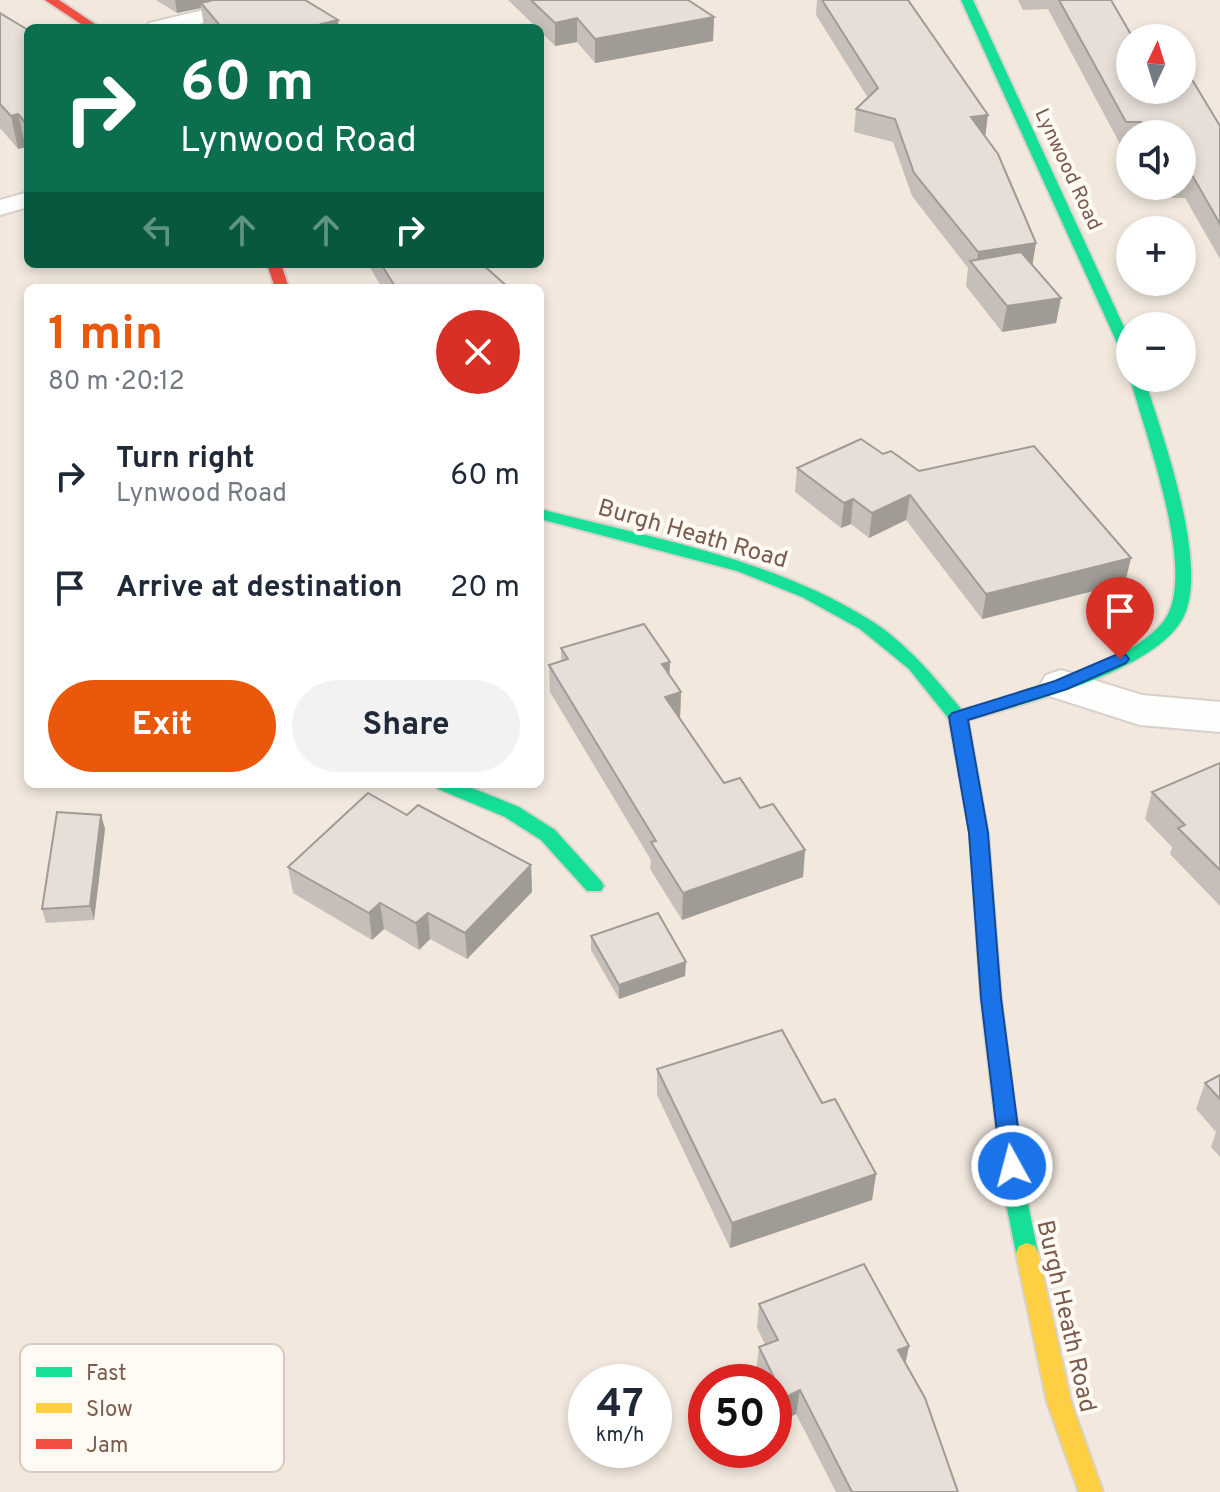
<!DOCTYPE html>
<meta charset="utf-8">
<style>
body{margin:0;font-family:Overpass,sans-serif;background:#f2f2f3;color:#1f2937;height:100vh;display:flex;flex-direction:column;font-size:30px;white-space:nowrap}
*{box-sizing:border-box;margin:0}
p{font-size:26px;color:#747a83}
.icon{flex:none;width:44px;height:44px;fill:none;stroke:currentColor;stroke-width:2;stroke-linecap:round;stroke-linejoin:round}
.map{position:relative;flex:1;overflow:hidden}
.details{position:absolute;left:24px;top:284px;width:520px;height:504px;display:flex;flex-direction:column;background:#fff;border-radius:12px;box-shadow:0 4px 12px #0003}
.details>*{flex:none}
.guide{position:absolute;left:24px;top:24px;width:520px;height:244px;border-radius:12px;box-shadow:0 4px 12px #0003;background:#0b6e4f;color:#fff;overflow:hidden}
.needle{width:52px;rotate:4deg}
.buttons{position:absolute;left:1116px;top:24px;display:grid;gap:16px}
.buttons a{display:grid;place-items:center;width:80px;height:80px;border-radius:50%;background:#fff;box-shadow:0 4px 12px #0003;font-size:40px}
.speed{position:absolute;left:568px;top:1364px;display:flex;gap:16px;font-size:40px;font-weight:700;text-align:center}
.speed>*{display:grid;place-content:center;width:104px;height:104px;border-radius:50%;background:#fff;box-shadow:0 4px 12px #0003;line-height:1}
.speed small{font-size:20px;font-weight:400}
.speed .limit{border:12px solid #d22;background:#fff;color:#111}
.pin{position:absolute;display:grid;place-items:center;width:68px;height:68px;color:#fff;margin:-82px -34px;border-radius:50% 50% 50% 0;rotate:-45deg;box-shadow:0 0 8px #0007}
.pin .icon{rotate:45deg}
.me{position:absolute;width:88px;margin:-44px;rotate:353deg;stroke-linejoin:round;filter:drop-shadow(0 0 6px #0008)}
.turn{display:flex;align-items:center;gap:28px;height:168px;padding:0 24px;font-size:36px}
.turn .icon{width:104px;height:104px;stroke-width:2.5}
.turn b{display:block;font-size:56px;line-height:68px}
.lanes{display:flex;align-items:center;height:76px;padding:0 24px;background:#0003;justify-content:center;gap:40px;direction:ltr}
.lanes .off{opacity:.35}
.round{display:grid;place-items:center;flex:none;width:84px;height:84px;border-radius:42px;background:#f2f2f3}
.head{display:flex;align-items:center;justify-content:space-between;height:136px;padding:0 24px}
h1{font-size:48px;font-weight:700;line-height:60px;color:#ea580c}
.cta{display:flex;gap:16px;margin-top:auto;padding:16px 24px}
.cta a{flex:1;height:92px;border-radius:48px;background:#ea580c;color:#fff;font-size:32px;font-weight:700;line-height:92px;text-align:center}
.cta a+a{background:#f2f2f3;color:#1f2937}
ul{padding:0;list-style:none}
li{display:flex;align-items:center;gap:24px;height:112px;padding:0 24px}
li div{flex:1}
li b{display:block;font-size:30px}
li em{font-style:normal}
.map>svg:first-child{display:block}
</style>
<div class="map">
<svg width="1220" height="1492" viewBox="0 0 1220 1492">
<rect width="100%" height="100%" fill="#f9f5f0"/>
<path fill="#f2e8de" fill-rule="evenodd" d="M0,0H1220V1492H0ZM28,28H540V264H28ZM1130,38H1182V90H1130ZM1130,134H1182V186H1130ZM1130,230H1182V282H1130ZM28,288H540V784H28ZM1130,326H1182V378H1130ZM586,1382H654V1450H586ZM706,1382H774V1450H706Z"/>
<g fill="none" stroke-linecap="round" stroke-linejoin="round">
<defs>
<g id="lane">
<polygon points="246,0 283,0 279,4 183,28 146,28 149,23"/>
<polygon points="28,192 28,207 0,215 0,200"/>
</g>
<polygon id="street" points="1061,670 1142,695 1220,702 1220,732 1140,725 1046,695 1040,685 1046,675"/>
<g id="fast">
<polygon points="961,0 973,0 1130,340 1130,360 1123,356"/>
<path d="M1130,378H1144C1162,432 1209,564 1184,616C1158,671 1023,704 968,720L988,833L1001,998L1026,1194L1038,1253L1035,1260L1027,1263L1019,1260L1016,1253L1004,1194L981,998L970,833L949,719L909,669L860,629L802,597L737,571L540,519V509C652,538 771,558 870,620C907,643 934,677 962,710C1012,696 1144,662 1168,614C1194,562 1144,431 1130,378Z"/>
<polygon points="435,784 462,784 519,807 555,830 601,881 604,886 601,891 587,891 541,840 505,817 438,789"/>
</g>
<polygon id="slow" points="1027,1243 1035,1246 1038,1253 1071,1402 1103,1492 1079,1492 1047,1402 1016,1253 1019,1246"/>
<g id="jam">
<polygon points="45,0 59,0 101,28 87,28"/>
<polygon points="267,264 281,264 289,288 275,288"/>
</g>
</defs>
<use href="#lane" stroke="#d7d1cb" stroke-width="4"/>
<use href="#street" stroke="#d7d1cb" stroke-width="4"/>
<use href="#fast" stroke="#d9d2cb" stroke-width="4"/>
<use href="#slow" stroke="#d9d2cb" stroke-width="4"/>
<use href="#jam" stroke="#d9d2cb" stroke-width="4"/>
<use href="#lane" fill="#fefefd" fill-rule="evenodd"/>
<use href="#street" fill="#fefefd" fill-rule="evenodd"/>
<use href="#fast" fill="#16e098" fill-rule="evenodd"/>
<use href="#slow" fill="#ffcf43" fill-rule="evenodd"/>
<use href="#jam" fill="#f24e42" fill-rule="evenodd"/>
</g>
<g fill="#c6bfb9">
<polygon points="156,0 305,0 339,28 206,28 204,26 201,8 177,13"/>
<polygon points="508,0 688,0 714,17 713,41 595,63 577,42 555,46 540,31 540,28 537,28"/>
<polygon points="817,0 908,0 985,137 1036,243 1032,264 1061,298 1056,323 1002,332 966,286 968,268 912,196 893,142 854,132 856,109 868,98 816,15"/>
<polygon points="1018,0 1111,0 1133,38 1220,126 1220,259 1185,198 1172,198 1166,186 1182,186 1182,134 1130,134 1130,146 1121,146 1048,9 1023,10"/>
<polygon points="0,13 28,30 28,150 26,147 18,149 0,128"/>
<polygon points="368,264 482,264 509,288 382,288"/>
<polygon points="883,454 1125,583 982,619 906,520 869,538 851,524 841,528 795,492 797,468"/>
<polygon points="561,648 670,676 681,692 680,718 724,783 760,808 805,850 803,877 682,920 650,869 651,860 550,692 549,665 561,661"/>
<polygon points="1220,763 1220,906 1170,854 1172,847 1145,819 1152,792"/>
<polygon points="101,815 105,829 94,920 46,923 42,909"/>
<polygon points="407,815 531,865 532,892 467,959 430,939 419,950 384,929 372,940 293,893 288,867"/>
<polygon points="591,936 685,976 619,999 591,950"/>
<polygon points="657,1069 822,1103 876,1174 872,1200 730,1248 657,1095"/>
<polygon points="1220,1075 1220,1157 1211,1147 1216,1132 1196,1109 1205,1083"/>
<polygon points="759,1304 909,1346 905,1364 958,1492 836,1492 796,1414 781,1421 774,1408 774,1382 761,1382 756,1371 759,1347 765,1344 757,1328"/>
</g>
<g fill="#a19b96">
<polygon points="175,0 233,0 201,3 201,8 177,13"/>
<polygon points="714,17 713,41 595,63 595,39"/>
<polygon points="577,18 577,42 555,46 555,23"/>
<polygon points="338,20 339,28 321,28 321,24"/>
<polygon points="18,114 26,147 18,149 11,116"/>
<polygon points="988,115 985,138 971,117"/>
<polygon points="1036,243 1032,267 976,268 978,252"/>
<polygon points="1061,298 1056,323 1002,332 1007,306"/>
<polygon points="910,495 906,520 869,538 872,513"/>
<polygon points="853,499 851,524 841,528 844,503"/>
<polygon points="1131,558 1125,583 982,619 986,594"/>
<polygon points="670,662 669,689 662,664"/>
<polygon points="681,692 680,719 665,697"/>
<polygon points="101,815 105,829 94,920 90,906"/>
<polygon points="805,850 803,877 682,920 683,893"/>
<polygon points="531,865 532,892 467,959 465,933"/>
<polygon points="380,903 384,929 372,940 369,913"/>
<polygon points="428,913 430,939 419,950 416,923"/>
<polygon points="686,962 685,976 619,999 619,985"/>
<polygon points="876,1174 872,1200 730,1248 732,1223"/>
<polygon points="909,1346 904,1370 898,1350"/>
<polygon points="800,1390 796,1414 781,1421 784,1398"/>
</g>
<g fill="#e6ded7" stroke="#a19b96" stroke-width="2">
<polygon points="213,0 305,0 338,20 321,24 325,28 222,28 201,3"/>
<polygon points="531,0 688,0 714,17 595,39 577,18 555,23"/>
<polygon points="822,0 908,0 988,115 971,117 998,154 1036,243 978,252 914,173 895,119 856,109 878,88"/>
<polygon points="1059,0 1111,0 1133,38 1130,38 1130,90 1182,90 1182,63 1220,126 1220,224 1191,173 1182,174 1182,134 1156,134 1155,131 1146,131 1141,122 1126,122"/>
<polygon points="0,13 28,30 28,126 18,114 11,116 0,104"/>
<polygon points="1021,252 1061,298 1007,306 970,261"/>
<polygon points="381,264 482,264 509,288 396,288"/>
<polygon points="861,439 883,454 891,451 919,471 1034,446 1131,558 986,594 910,495 872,513 853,499 844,503 797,468"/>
<polygon points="644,624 670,662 662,664 681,692 665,697 724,783 740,778 760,808 773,804 805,850 683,893 651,842 656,841 549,665 568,659 561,648"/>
<polygon points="1220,763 1220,870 1178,828 1185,825 1152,792"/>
<polygon points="368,793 407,815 418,805 531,865 465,933 428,913 416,923 380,903 369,913 288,867"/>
<polygon points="57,812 101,815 90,906 42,909"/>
<polygon points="658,913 686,962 619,985 591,936"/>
<polygon points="782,1030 822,1103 835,1099 876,1174 732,1223 657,1069"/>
<polygon points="1220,1075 1220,1099 1205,1083"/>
<polygon points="864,1264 909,1346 898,1350 925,1398 958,1492 852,1492 800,1390 784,1398 759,1347 778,1340 759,1304"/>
</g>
<polygon fill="#1a73e8" stroke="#114b97" stroke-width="2" points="1120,653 1126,655 1129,659 1126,663 1067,689 968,720 988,833 1001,998 1023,1166 1020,1173 1012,1176 1004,1173 1001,1166 981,998 969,833 949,717 952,713 1055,681"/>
<g text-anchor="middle" stroke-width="8" stroke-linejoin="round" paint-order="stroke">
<g font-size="20" fill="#7a5c4d" stroke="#fffaf3">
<text transform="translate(1069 169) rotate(65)" y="7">Lynwood Road</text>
</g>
<g font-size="24" fill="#7a5c4d" stroke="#fffaf3">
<text transform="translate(693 533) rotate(16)" y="8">Burgh Heath Road</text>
<text transform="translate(1067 1316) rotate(77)" y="8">Burgh Heath Road</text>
</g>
</g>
<rect x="20" y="1344" width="264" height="128" rx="12" fill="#fffaf3" stroke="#d7cbc1" stroke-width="2"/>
<rect x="36" y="1367" width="36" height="10" fill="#16e098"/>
<rect x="36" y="1403" width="36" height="10" fill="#ffcf43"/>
<rect x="36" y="1439" width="36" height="10" fill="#f24e42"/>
<g font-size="22" fill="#7a5c4d">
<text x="86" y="1380">Fast</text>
<text x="86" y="1416">Slow</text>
<text x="86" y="1452">Jam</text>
</g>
</svg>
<div class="buttons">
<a><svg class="needle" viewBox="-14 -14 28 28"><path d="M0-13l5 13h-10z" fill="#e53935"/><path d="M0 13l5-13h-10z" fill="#747a83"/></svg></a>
<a><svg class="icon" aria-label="sound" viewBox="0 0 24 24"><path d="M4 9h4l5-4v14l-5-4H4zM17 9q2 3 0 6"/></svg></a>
<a>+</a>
<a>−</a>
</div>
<div class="speed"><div>47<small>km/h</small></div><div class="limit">50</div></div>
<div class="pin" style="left:1120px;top:659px;background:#d93025"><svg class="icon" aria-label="arrive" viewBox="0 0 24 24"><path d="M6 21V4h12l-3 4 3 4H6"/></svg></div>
<svg class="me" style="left:1012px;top:1166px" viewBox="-20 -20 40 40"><circle r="17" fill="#1a73e8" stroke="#fff" stroke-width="3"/><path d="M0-11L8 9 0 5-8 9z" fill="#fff"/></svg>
<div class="guide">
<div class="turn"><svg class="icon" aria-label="right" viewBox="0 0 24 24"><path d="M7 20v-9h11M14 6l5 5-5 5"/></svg><div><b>60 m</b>Lynwood Road</div></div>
<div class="lanes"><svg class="icon off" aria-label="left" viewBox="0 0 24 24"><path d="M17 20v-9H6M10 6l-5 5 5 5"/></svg><svg class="icon off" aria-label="ahead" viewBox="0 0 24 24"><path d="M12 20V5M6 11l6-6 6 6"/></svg><svg class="icon off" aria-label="ahead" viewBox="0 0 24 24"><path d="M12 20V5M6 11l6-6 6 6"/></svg><svg class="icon" aria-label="right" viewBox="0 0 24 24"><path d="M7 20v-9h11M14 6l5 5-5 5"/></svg></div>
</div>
<section class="details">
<div class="head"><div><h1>1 min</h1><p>80 m · 20:12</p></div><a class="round" style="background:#d93025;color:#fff"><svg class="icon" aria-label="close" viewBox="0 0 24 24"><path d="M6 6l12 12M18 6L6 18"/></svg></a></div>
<ul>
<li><svg class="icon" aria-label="right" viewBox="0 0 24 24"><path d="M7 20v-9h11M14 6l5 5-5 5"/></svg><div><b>Turn right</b><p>Lynwood Road</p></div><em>60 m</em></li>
<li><svg class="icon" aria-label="arrive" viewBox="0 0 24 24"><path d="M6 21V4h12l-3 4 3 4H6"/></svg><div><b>Arrive at destination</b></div><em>20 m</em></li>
</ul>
<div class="cta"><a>Exit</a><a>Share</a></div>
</section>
</div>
